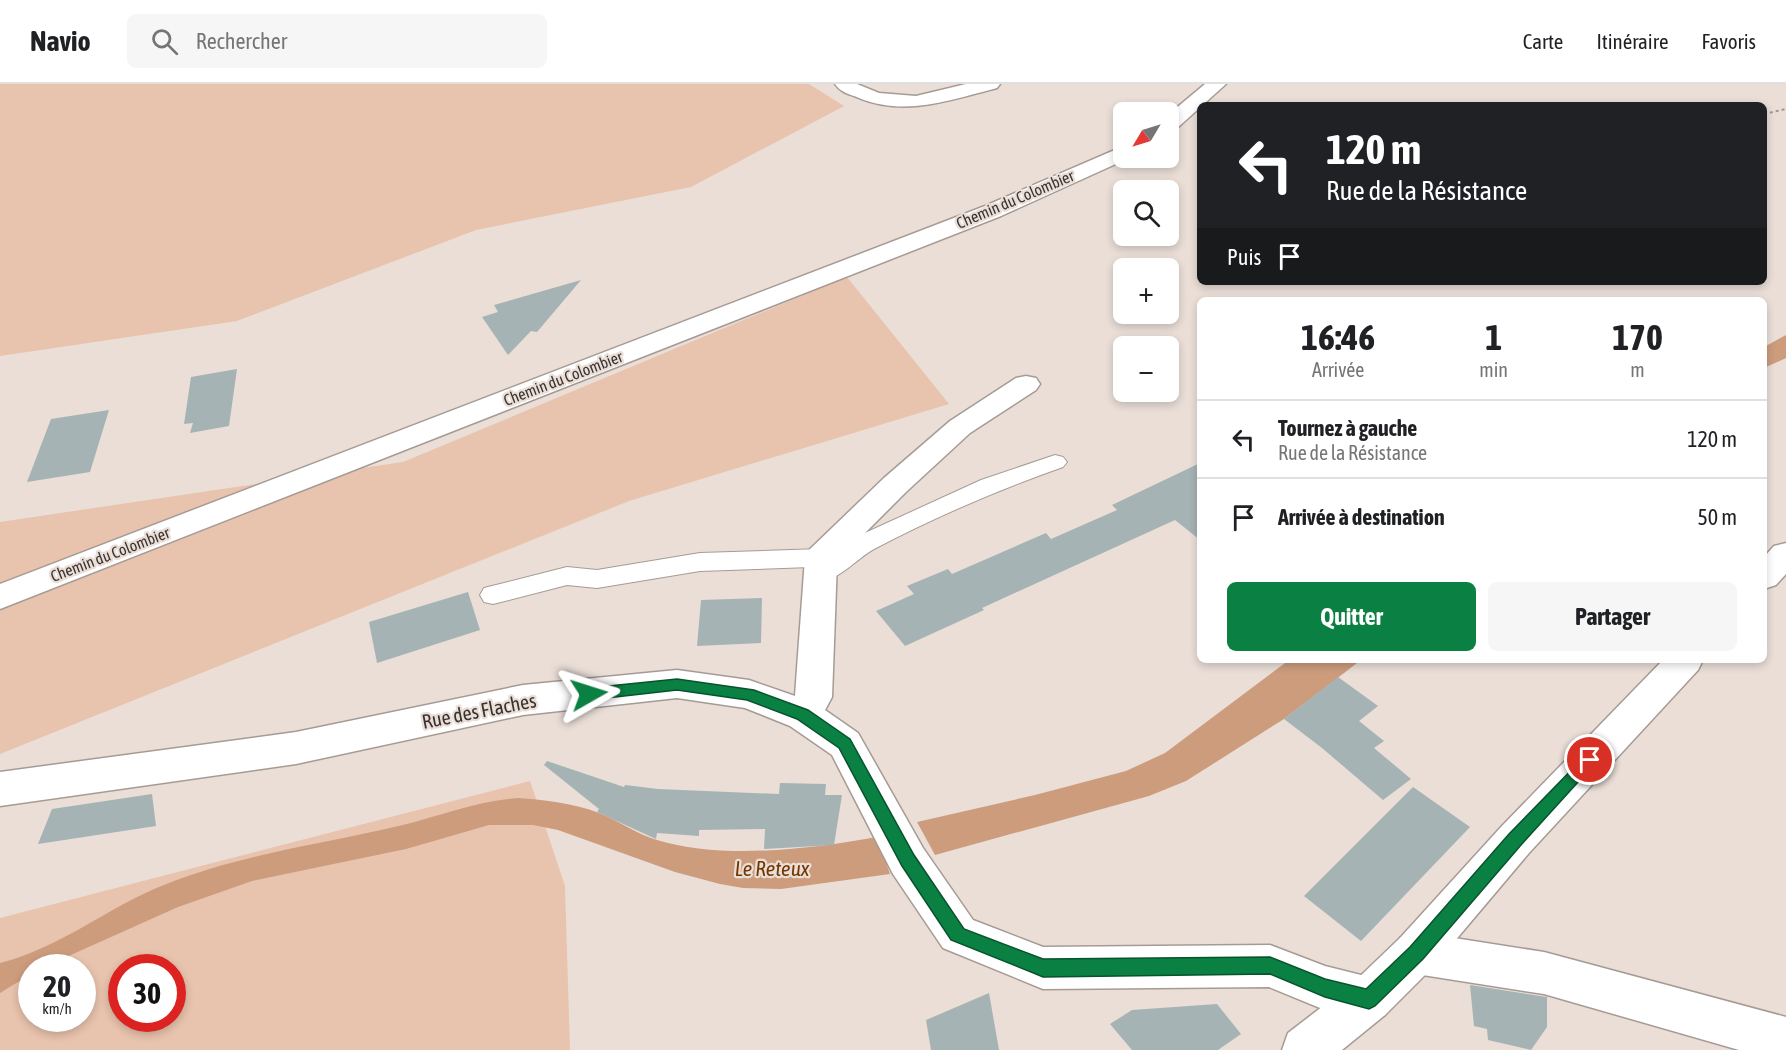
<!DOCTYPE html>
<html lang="fr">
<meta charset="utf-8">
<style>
body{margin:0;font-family:"Asap Condensed",sans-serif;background:#f6f6f6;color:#202124;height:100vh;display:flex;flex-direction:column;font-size:22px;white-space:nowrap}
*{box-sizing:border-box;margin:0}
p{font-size:20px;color:#757577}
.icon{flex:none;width:33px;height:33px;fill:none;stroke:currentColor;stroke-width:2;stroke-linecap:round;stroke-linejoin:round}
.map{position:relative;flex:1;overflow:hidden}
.panel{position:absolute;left:1197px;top:213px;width:570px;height:366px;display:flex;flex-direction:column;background:#fff;border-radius:9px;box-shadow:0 3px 9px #0003}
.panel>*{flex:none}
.top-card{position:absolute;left:1197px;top:18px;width:570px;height:183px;border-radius:9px;box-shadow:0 3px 9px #0003;background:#202124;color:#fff;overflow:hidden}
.needle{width:39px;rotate:232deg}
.buttons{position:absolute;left:1113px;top:18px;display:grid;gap:12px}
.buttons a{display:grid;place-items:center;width:66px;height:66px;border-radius:9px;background:#fff;box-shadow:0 3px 9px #0003;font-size:30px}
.speed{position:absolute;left:18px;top:870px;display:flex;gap:12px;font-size:30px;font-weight:700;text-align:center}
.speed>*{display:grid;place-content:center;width:78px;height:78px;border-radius:50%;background:#fff;box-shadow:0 3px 9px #0003;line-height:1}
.speed small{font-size:15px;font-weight:400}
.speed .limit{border:9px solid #d22;background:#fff;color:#111}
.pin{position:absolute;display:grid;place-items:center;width:51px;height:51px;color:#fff;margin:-26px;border:3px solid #fff;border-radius:50%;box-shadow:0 2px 6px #0007}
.me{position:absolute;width:66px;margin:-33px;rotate:84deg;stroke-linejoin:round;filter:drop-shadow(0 0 4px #0008)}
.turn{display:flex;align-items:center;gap:21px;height:126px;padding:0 30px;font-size:27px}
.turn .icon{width:78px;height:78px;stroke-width:2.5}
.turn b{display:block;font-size:42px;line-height:51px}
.then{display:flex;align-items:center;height:57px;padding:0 30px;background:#0003;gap:12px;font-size:22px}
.eta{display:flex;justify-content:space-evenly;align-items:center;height:102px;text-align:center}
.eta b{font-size:36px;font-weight:700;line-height:42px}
.cta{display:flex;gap:12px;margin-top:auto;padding:12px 30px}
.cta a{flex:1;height:69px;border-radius:9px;background:#0b8043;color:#fff;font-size:24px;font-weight:700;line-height:69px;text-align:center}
.cta a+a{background:#f6f6f6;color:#202124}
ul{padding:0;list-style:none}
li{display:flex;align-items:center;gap:18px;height:78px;padding:0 30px;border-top:2px solid #e0e0e0}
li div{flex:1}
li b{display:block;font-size:22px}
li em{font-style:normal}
header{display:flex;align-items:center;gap:36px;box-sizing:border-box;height:84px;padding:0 30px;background:#fff;border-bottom:2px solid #e0e0e0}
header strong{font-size:28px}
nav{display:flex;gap:33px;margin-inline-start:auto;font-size:21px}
.search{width:420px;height:54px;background:#f6f6f6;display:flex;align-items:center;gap:15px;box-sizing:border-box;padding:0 21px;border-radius:9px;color:#757577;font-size:22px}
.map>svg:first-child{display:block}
</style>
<header>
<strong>Navio</strong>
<div class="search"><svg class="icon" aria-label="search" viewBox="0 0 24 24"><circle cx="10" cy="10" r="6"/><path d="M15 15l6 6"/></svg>Rechercher</div>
<nav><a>Carte</a><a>Itinéraire</a><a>Favoris</a></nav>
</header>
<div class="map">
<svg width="1786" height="966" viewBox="0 0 1786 966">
<rect width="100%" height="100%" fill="#eaded7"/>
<g fill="#e8c3ad" fill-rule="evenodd">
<polygon points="0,0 809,0 844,22 691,103 476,146 237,237 0,272"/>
<polygon points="847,193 949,320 629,417 0,670 0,438 403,378"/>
<path d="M530,697L565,802L570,966H0V834ZM32,884H82V934H32ZM122,884H172V934H122Z"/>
</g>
<g fill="#cc9c7d">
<polygon points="1786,251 1786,274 1764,284 1764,263"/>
<polygon points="1289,576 1361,576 1284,635 1186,697 1149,712 935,771 917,738 1035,711 1126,687 1165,669"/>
<path d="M518,714C545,716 573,719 599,729C619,737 637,750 657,756C722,776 811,765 877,753L890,790L781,805L743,804L720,800L675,788L558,746L533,741H489L406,765L252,797L178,823L44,883L32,884L31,890L0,909V879C60,864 108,823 164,801C241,770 323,760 403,741C443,731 476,717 518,714Z"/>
</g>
<g fill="#a5b3b5">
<polygon points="581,196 537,248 531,247 508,271 482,233 498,228 494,221"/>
<polygon points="237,285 229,342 190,349 193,339 184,340 191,293"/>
<polygon points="109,326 90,388 27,398 51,335"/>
<polygon points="1200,379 1200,456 1175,436 982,524 984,526 905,562 876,527 914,510 907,502 948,485 952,490 1046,449 1051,455 1117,426 1112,421"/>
<polygon points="468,508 480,546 377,579 369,538"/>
<polygon points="762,514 761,559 697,562 701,516"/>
<polygon points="1338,593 1378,622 1359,637 1384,657 1374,664 1411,695 1383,716 1322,664 1284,635"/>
<polygon points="547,677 624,703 625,701 658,705 779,710 780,699 826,700 825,711 842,711 834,761 764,765 765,745 699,746 699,752 657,749 656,755 597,728 599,725 544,681"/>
<polygon points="1413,703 1470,743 1361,857 1304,812"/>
<polygon points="152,710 156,742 38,760 52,725"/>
<polygon points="1470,901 1547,913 1547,943 1531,966 1488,956 1487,945 1474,942"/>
<polygon points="989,909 999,966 931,966 926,936"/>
<polygon points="1217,920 1241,950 1218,966 1132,966 1110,940 1132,926"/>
</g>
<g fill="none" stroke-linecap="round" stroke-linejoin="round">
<defs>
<path id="service" d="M1055,371L1063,373L1067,378L1063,383C998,406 935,433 874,465C854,476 834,503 811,496L807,490L811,483L700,487L597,504L567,501L493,520L484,518L480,511L484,504L567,483L597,486L700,469L821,465L831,470L854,454L981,396Z"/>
<g id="minor">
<path d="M835,0H857L879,9L916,12L966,0H1000L997,4C950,16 906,33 859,14C850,10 841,9 835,0Z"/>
<polygon points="1205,0 1226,0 1175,46 1168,48 1168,31"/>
<polygon points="1124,62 1124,74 1129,74 1001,132 0,525 0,500 985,122"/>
<polygon points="1026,292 1036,294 1040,300 1036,306 970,349 906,408 837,477 832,613 825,626 858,649 923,764 973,836 1043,863 1270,861 1325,882 1369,893 1385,899 1392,915 1385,931 1369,937 1325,926 1269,903 1043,905 943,864 893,790 832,671 790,642 745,624 677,614 523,631 296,680 0,722 0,688 296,648 523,601 677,586 749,596 795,612 805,474 809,466 884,394 950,337 1016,294"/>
<polygon points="1416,848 1544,868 1786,933 1786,966 1739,966 1544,910 1416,890 1400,884 1394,869 1400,854"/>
</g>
<g id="secondary">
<polygon points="1786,459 1786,490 1776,501 1764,505 1764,473 1774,462"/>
<polygon points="1663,576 1703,576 1698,586 1529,769 1432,884 1385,931 1342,966 1282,966 1288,949 1353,899 1400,854 1501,743"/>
</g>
</defs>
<use href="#service" stroke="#a69b94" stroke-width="2"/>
<use href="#minor" stroke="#a69b94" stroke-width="3"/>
<use href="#secondary" stroke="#a69b94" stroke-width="3"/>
<polyline stroke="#a19893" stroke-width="2" stroke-dasharray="3 3" stroke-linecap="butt" points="1764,30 1786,25"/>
<use href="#service" fill="#fff" fill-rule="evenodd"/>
<use href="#minor" fill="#fff" fill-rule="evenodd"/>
<use href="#secondary" fill="#fff" fill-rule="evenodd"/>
</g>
<polygon fill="#0b8043" stroke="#07532c" stroke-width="1.5" points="677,595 754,606 808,626 850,655 914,771 964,845 1043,875 1270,873 1325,895 1366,905 1410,863 1509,750 1585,672 1590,670 1596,672 1598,676 1521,761 1423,875 1375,922 1369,925 1325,913 1270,890 1043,893 1036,890 951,856 902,782 839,664 797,635 747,616 677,606 589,616 583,614 581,610 583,605 589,604"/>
<g text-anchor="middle" stroke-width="4.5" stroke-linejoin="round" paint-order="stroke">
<g font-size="16" fill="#383331" stroke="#eaded7">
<text transform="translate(1015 115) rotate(-23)" y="6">Chemin du Colombier</text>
<text transform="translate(563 294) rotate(-21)" y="6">Chemin du Colombier</text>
<text transform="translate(110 470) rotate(-21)" y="6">Chemin du Colombier</text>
</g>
<g font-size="20" fill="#383331" stroke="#eaded7">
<text transform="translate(479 627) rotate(-11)" y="7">Rue des Flaches</text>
</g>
<g font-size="21" font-style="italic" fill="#723701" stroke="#eaded7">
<text x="772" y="792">Le Reteux</text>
</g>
</g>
</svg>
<div class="buttons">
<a><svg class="needle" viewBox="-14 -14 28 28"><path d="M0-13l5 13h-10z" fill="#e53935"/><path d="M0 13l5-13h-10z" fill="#757577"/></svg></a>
<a><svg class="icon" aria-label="search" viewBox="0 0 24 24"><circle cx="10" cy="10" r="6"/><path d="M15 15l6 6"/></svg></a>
<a>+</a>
<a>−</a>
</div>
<div class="speed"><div>20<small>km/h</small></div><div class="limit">30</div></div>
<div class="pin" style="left:1590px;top:676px;background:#d93025"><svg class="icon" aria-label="arrive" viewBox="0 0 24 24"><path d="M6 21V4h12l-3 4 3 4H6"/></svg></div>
<svg class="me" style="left:589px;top:610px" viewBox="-20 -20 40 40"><path d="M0-17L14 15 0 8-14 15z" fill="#0b8043" stroke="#fff" stroke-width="4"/></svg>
<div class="top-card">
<div class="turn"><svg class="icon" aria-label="left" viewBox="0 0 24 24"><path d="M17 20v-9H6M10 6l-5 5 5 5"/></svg><div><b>120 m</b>Rue de la Résistance</div></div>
<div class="then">Puis<svg class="icon" aria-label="arrive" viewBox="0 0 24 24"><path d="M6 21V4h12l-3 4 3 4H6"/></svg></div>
</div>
<section class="panel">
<div class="eta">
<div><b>16:46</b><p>Arrivée</p></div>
<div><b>1</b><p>min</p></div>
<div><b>170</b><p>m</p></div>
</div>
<ul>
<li><svg class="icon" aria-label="left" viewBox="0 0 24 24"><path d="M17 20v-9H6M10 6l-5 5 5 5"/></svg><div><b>Tournez à gauche</b><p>Rue de la Résistance</p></div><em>120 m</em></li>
<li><svg class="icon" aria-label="arrive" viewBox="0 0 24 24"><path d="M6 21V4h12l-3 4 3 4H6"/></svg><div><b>Arrivée à destination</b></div><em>50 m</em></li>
</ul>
<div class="cta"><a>Quitter</a><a>Partager</a></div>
</section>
</div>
